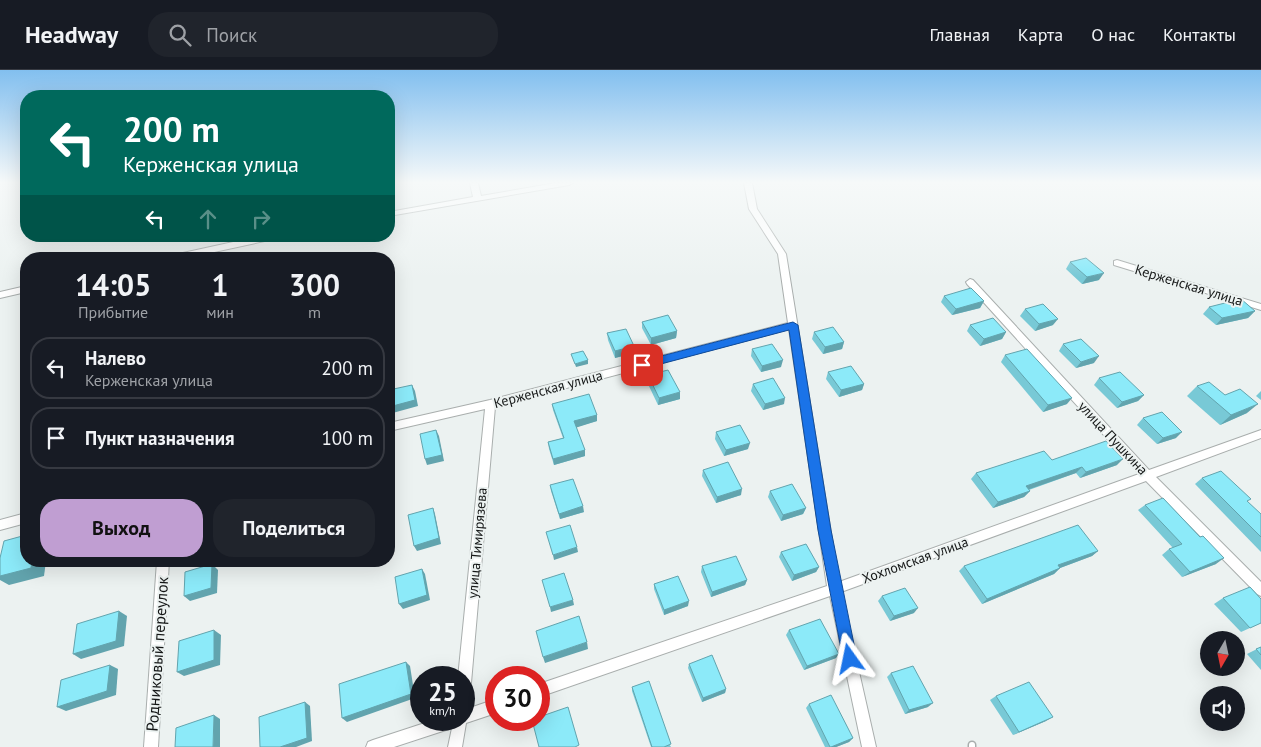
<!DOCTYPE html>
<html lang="ru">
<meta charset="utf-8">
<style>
body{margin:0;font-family:"PT Sans",sans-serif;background:#20242c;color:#f1f3f6;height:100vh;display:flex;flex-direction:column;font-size:19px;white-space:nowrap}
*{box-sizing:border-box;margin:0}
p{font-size:16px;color:#9ea1a6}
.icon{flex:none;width:28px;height:28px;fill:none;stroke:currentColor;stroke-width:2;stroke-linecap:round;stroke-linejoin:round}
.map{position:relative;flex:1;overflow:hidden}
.details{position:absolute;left:20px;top:182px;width:375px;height:315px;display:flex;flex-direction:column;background:#171b24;border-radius:20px;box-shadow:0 5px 20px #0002}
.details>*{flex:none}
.hud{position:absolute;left:20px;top:20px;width:375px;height:152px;border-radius:20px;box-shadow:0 5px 20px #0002;background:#00695c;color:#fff;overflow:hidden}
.needle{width:32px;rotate:189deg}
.buttons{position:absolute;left:1200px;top:561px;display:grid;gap:10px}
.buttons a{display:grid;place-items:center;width:45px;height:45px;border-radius:50%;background:#171b24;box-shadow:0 5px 20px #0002;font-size:25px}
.speed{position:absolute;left:410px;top:596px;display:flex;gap:10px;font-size:25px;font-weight:700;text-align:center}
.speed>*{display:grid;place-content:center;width:65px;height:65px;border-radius:50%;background:#171b24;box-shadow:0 5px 20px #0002;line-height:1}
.speed small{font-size:12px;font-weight:400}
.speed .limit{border:8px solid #d22;background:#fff;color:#111}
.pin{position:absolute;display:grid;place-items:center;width:42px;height:42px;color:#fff;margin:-21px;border-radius:10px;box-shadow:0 2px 8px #0006}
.me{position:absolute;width:55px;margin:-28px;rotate:348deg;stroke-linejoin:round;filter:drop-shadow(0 0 4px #0008)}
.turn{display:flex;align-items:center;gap:18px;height:105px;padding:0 20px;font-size:22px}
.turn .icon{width:65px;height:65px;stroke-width:2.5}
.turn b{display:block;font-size:35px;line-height:42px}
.lanes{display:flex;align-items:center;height:48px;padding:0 20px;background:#0003;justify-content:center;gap:25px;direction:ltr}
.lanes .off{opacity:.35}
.eta{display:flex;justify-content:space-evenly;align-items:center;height:85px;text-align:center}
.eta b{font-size:30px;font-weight:700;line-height:35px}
.button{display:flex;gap:10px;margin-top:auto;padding:10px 20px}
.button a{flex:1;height:58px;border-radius:20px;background:#c09ed2;color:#111;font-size:20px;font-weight:700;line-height:58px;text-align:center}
.button a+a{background:#20242c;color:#f1f3f6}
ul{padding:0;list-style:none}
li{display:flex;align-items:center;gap:15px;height:62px;margin:0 10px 8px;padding:0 10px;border:2px solid #363941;border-radius:20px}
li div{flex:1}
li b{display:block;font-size:19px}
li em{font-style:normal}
header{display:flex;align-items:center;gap:30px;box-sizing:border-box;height:70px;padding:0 25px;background:#171b24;border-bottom:1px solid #363941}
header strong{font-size:24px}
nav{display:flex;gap:28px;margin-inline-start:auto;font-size:18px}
.search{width:350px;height:45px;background:#20242c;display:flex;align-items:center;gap:12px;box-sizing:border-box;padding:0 18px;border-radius:20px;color:#9ea1a6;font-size:19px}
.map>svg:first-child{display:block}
</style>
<header>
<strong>Headway</strong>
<div class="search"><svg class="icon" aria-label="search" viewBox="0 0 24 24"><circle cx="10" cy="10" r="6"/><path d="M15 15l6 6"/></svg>Поиск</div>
<nav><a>Главная</a><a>Карта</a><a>О нас</a><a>Контакты</a></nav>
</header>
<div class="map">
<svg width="1261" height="677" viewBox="0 0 1261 677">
<rect width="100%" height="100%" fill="#ecf2f1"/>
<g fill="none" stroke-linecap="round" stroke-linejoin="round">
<defs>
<polyline id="service" points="972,675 972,677"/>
<g id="minor">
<polygon points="470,113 478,113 481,126 556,113 573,113 569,115 389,146 389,142 473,127"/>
<polygon points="744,113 752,113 757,139 786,184 839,512 1139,404 967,214 966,212 970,209 973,210 1149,400 1261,360 1261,368 1156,407 1261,512 1261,526 1257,524 1146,411 841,522 876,677 862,677 830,526 539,627 539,614 827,516 789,259 495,337 471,613 469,618 464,619 464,608 458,608 485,339 389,361 389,353 490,330 788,253 778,184 749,139"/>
<polygon points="261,166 278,166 274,169 182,189 165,189 169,186"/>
<polygon points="1117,190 1261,234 1261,240 1114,195 1114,191"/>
<polygon points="26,216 26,222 0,228 0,222"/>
<polygon points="26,443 26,453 0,460 0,450"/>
<polygon points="157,491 169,491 158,677 144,677"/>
<polygon points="496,629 496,643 466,653 462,677 448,677 452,658 394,677 366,677 368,672 373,670 434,650 464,650 464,640"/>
</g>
</defs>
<use href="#service" stroke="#a9aead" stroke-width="9"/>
<use href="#minor" stroke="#a9aead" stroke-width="2"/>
<use href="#service" stroke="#fff" stroke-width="6"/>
<use href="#minor" fill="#fff" fill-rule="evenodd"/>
</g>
<g fill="#78c9d6">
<polygon points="1070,192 1099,210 1082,214 1066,199"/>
<polygon points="944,226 984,231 980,238 952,245 941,232"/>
<polygon points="1209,237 1255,241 1248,248 1216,255 1203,244"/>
<polygon points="1025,239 1053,255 1035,261 1020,246"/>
<polygon points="642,252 677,261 676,268 651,275 642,258"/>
<polygon points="970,255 1006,262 1002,269 980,276 967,261"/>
<polygon points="814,262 844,272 842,279 823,284 812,269"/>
<polygon points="607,263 634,276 634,283 615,288 608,270"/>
<polygon points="1063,274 1094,293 1076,298 1059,281"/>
<polygon points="752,279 781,297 761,302 751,286"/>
<polygon points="1005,285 1067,334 1043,342 1001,292"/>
<polygon points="828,302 864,314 862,320 839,327 826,309"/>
<polygon points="648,305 680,329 658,335 647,312"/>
<polygon points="1099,308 1144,325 1138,331 1117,338 1094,315"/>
<polygon points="753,314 784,334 763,340 751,321"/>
<polygon points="1197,316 1247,343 1220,355 1187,326"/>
<polygon points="1261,321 1261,330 1256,326"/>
<polygon points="552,334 597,345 597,351 576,357 585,380 585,386 554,395 549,379 548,372 563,368 553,340"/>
<polygon points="1143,348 1176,368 1157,374 1137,355"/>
<polygon points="716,362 748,379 724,386 715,369"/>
<polygon points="1052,390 1117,395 1080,408 1076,403 1029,420 1030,421 1024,427 993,438 971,409 976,403"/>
<polygon points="703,400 741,425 716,433 702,406"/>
<polygon points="1202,408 1261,444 1261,482 1195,414"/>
<polygon points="550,415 584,442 560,449 551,421"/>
<polygon points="770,421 806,438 803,444 781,451 768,427"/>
<polygon points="1145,435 1200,467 1216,494 1182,507 1162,485 1169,479 1173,478 1138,440"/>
<polygon points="1098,481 1092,486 1060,498 1054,504 982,534 959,501 964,496"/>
<polygon points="781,482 819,497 816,502 792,511 779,487"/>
<polygon points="702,496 747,510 745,515 711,527 701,502"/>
<polygon points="654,514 688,536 664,545 654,519"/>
<polygon points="882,526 914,543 890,551 878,531"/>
<polygon points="1223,528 1261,529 1261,553 1241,562 1214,534"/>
<polygon points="789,560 836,588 804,600 786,565"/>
<polygon points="1261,577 1261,600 1247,584"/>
<polygon points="689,594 726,619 725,623 702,632 688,598"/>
<polygon points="891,603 928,637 905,644 887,607"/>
<polygon points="632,617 671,677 651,677 632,621"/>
<polygon points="996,626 1046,651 1013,665 990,630"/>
<polygon points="809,634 853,668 849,672 836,677 825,677 806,638"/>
</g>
<g fill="#62a4ae">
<polygon points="1104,203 1099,210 1082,214 1087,207"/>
<polygon points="984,231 980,238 952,245 956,239"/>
<polygon points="1255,241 1248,248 1216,255 1222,248"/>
<polygon points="1058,249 1053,255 1035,261 1039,254"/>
<polygon points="677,261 676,268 651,275 651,268"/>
<polygon points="1006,262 1002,269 980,276 984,269"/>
<polygon points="844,272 842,279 823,284 825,277"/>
<polygon points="634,276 634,283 615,288 615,281"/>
<polygon points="1099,286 1094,293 1076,298 1081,292"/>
<polygon points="588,290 588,294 576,297 575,294"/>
<polygon points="783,290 781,297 761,302 762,296"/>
<polygon points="864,314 862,320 839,327 841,320"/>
<polygon points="412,315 415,321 418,336 389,344 389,337"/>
<polygon points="680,322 680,329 658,335 659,328"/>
<polygon points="1144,325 1138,331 1117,338 1122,332"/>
<polygon points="785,328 784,334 763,340 765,334"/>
<polygon points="1072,328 1067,334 1043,342 1048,335"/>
<polygon points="1258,334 1247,343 1220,355 1231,345"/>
<polygon points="597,345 597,351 575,358 574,351"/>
<polygon points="436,360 439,366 444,391 427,395 425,389"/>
<polygon points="1182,362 1176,368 1157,374 1163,368"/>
<polygon points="750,373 748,379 724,386 726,380"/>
<polygon points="585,380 585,386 554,395 553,389"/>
<polygon points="1123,389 1117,395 1080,408 1086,402"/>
<polygon points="1082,397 1076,403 1021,422 1026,416"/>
<polygon points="742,419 741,425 716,433 717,427"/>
<polygon points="1030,421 1024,427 993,438 998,432"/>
<polygon points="583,436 584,442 560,449 559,444"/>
<polygon points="433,438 435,444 441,474 417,481 414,476"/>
<polygon points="806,438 803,444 781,451 783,445"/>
<polygon points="577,477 578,482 554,490 553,485"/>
<polygon points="1098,481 1092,486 1052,501 1058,495"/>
<polygon points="1224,488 1216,494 1182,507 1190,502"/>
<polygon points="32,491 46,491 44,506 9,515 0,510 0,506"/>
<polygon points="212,494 218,500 217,523 190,531 184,526"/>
<polygon points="819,497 816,502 792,511 794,505"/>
<polygon points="1060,498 1054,504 982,534 987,529"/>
<polygon points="422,499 425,504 430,530 403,539 399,534"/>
<polygon points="747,510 745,515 711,527 712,522"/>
<polygon points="573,530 574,535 551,542 550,537"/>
<polygon points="689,531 688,536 664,545 664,540"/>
<polygon points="918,538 914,543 890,551 894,546"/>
<polygon points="119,541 127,546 124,576 81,589 73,584"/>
<polygon points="214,560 221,565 220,595 184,606 177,602"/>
<polygon points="587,572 588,579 545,593 543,587"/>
<polygon points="839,584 836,588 804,600 807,596"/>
<polygon points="406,592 410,596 415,628 347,652 342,648"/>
<polygon points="110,595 118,599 116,625 66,641 57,637"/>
<polygon points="726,619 725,623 702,632 703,628"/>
<polygon points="305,632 310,636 312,671 296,677 280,677"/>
<polygon points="933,633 928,637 905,644 909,640"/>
<polygon points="214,645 220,649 220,677 213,677"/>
<polygon points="1053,647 1046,651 1013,665 1019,662"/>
<polygon points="853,668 849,672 836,677 831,677"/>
</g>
<g fill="#8ceaf9" stroke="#62a4ae">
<polygon points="1086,188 1104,203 1087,207 1070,192"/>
<polygon points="971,218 984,231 956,239 944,226"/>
<polygon points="1241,229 1255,241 1222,248 1209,237"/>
<polygon points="1043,234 1058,249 1039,254 1025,239"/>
<polygon points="668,245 677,261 651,268 642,252"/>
<polygon points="993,248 1006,262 984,269 970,255"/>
<polygon points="833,257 844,272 825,277 814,262"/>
<polygon points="626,259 634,276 615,281 607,263"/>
<polygon points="1081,269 1099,286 1081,292 1063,274"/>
<polygon points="772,274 783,290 762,296 752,279"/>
<polygon points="1027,279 1072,328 1048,335 1005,285"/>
<polygon points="583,281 588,290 575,294 571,284"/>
<polygon points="851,296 864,314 841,320 828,302"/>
<polygon points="668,300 680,322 659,328 648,305"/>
<polygon points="1120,302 1144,325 1122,332 1099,308"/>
<polygon points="773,308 785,328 765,334 753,314"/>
<polygon points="1209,312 1225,325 1240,319 1258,334 1231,345 1197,316"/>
<polygon points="412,315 415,330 389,337 389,320"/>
<polygon points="589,324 597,345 574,351 585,380 553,389 548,372 564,368 552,334"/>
<polygon points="1162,342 1182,362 1163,368 1143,348"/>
<polygon points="740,355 750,373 726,380 716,362"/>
<polygon points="436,360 442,385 425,389 420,364"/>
<polygon points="1106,371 1123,389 1086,402 1082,397 1026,416 1030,421 998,432 976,403 1044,381 1052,390"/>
<polygon points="728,392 742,419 717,427 703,400"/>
<polygon points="1221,401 1251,429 1247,431 1261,444 1261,467 1202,408"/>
<polygon points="573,409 583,436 559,444 550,415"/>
<polygon points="792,414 806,438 783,445 770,421"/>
<polygon points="1163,428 1200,467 1203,466 1224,488 1190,502 1169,479 1182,474 1145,435"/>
<polygon points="433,438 439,468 414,476 408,445"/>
<polygon points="570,455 577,477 553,485 546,462"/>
<polygon points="1078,455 1098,481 1058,495 1060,498 987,529 964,496"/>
<polygon points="26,465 26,491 32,491 31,498 0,506 0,488 4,471"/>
<polygon points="806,474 819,497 794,505 781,482"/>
<polygon points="736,486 747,510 712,522 702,496"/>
<polygon points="212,494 211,518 184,526 185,502"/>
<polygon points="422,499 427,525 399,534 395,507"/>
<polygon points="564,503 573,530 550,537 542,510"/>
<polygon points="678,506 689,531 664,540 654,514"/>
<polygon points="1250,517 1261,529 1261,553 1250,558 1223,528"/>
<polygon points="905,518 918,538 894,546 882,526"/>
<polygon points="119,541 116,571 73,584 77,554"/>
<polygon points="579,546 587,572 543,587 536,561"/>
<polygon points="820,549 839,584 807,596 789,560"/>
<polygon points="214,560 214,590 177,602 179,571"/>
<polygon points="1261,577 1261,585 1256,579"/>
<polygon points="712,585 726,619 703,628 689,594"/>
<polygon points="406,592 411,624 342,648 339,614"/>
<polygon points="110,595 107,621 57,637 61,610"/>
<polygon points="913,596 933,633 909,640 891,603"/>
<polygon points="649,611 671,674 664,677 652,677 632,617"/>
<polygon points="1029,612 1053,647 1019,662 996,626"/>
<polygon points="831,625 853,668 831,677 830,677 809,634"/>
<polygon points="305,632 307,668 280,677 260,677 259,647"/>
<polygon points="568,637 579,675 575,677 539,677 532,650 539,650 539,647"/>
<polygon points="214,645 213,677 175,677 176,658"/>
</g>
<linearGradient id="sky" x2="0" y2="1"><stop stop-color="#82bfef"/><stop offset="0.54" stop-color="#f6f9f9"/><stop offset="1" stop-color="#f6f9f9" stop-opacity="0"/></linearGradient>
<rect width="1261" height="208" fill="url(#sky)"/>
<polygon fill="#1a73e8" stroke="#114b97" points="793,252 798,255 831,460 857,589 855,594 850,597 845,594 843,589 818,460 789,260 642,299 636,295 642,291"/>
<g text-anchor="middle" stroke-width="4" stroke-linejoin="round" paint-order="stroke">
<g font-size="14" fill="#141616" stroke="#ecf2f1">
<text transform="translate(1189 215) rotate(17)" y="5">Керженская улица</text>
<text transform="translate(548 319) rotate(-15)" y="5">Керженская улица</text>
<text transform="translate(1113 368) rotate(47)" y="5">улица Пушкина</text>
<text transform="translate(477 473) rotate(-85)" y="5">улица Тимирязева</text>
<text transform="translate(915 490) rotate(-20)" y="5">Хохломская улица</text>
</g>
<g font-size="16" fill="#141616" stroke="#ecf2f1">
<text transform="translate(157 584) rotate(-86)" y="6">Родниковый переулок</text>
</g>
</g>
</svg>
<div class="buttons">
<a><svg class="needle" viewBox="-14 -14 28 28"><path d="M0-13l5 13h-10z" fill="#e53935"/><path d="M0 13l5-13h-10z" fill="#9ea1a6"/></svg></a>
<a><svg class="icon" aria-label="sound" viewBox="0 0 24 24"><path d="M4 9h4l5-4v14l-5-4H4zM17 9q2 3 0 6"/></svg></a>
</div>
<div class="speed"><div>25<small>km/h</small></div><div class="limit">30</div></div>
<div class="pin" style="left:642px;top:295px;background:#d93025"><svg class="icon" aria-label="arrive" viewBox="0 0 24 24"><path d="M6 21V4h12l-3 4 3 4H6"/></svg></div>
<svg class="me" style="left:850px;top:589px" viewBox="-20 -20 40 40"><path d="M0-17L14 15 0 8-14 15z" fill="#1a73e8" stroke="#fff" stroke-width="4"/></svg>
<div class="hud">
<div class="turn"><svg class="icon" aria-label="left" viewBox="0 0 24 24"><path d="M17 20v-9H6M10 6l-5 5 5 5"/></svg><div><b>200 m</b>Керженская улица</div></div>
<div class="lanes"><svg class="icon" aria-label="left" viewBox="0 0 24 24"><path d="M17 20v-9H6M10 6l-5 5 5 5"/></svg><svg class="icon off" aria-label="ahead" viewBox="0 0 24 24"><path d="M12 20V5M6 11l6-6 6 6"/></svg><svg class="icon off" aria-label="right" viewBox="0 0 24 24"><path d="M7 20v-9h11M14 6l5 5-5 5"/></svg></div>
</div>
<section class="details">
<div class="eta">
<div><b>14:05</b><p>Прибытие</p></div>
<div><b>1</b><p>мин</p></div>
<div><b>300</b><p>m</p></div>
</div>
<ul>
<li><svg class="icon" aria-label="left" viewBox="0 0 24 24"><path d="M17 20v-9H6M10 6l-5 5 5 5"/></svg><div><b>Налево</b><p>Керженская улица</p></div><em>200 m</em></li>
<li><svg class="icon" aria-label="arrive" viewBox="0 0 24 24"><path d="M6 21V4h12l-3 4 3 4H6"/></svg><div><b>Пункт назначения</b></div><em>100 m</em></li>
</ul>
<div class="button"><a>Выход</a><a>Поделиться</a></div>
</section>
</div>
